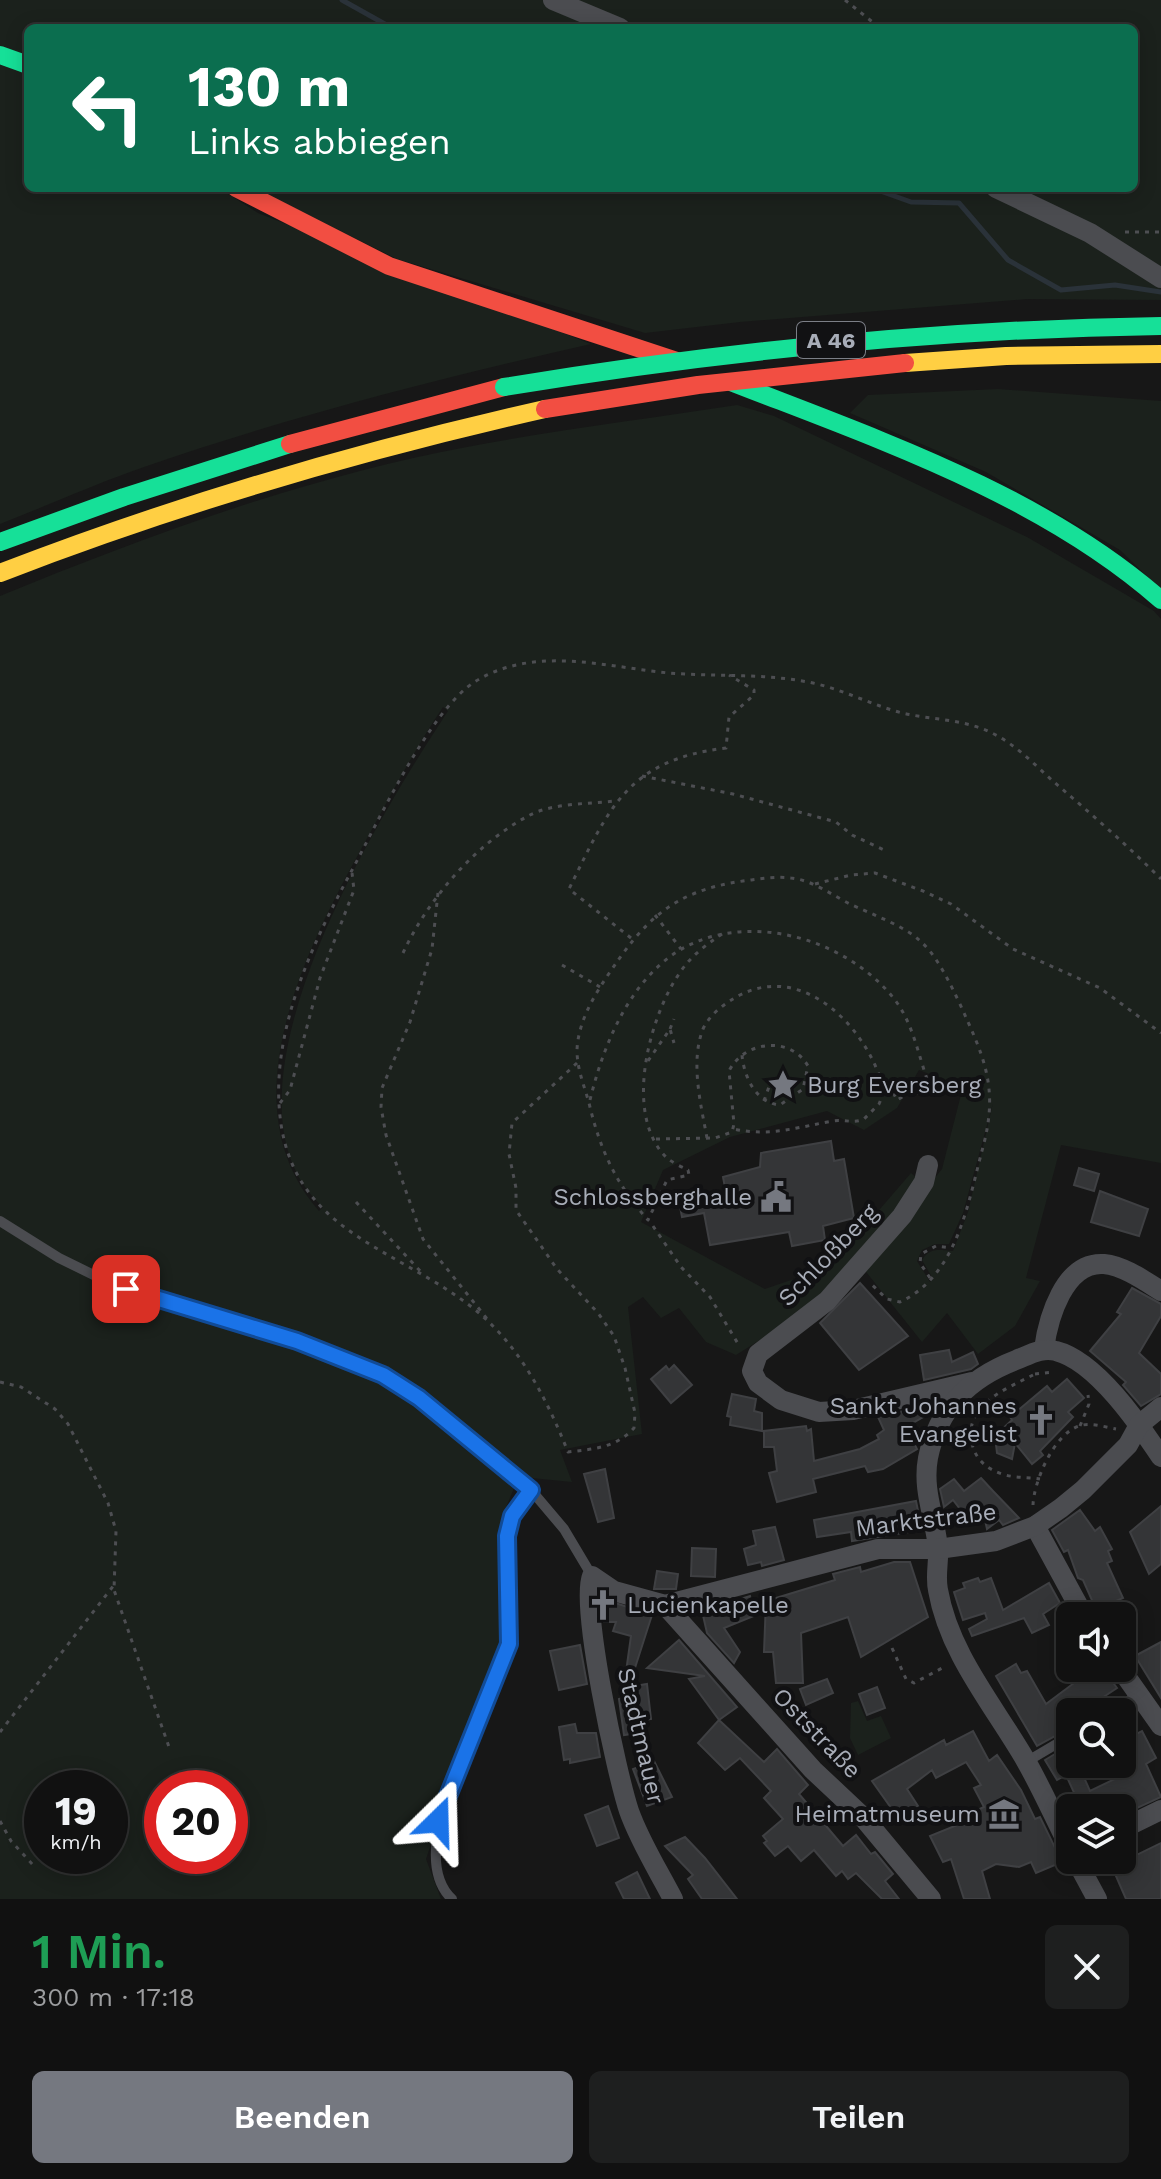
<!DOCTYPE html>
<html lang="de">
<meta charset="utf-8">
<style>
body{margin:0;font-family:"Work Sans",sans-serif;background:#1e1f1f;color:#f1f3f6;height:100vh;display:flex;flex-direction:column;font-size:30px;white-space:nowrap}
*{box-sizing:border-box;margin:0}
p{font-size:26px;color:#9c9d9f}
.icon{flex:none;width:44px;height:44px;fill:none;stroke:currentColor;stroke-width:2;stroke-linecap:round;stroke-linejoin:round}
.map{position:relative;height:1899px;overflow:hidden}
.details{display:flex;flex-direction:column;background:#111;flex:1}
.details>*{flex:none}
.top-card{position:absolute;left:24px;top:24px;width:1114px;height:168px;border-radius:12px;box-shadow:0 4px 20px #0003,0 0 0 2px #303131;background:#0b6e4f;color:#fff;overflow:hidden}
.fabs{position:absolute;left:1056px;top:1602px;display:grid;gap:16px}
.fabs a{display:grid;place-items:center;width:80px;height:80px;border-radius:12px;background:#111;box-shadow:0 4px 20px #0003,0 0 0 2px #303131;font-size:40px}
.speed{position:absolute;left:24px;top:1770px;display:flex;gap:16px;font-size:40px;font-weight:700;text-align:center}
.speed>*{display:grid;place-content:center;width:104px;height:104px;border-radius:50%;background:#111;box-shadow:0 4px 20px #0003,0 0 0 2px #303131;line-height:1}
.speed small{font-size:20px;font-weight:400}
.speed .limit{border:12px solid #d22;background:#fff;color:#111}
.pin{position:absolute;display:grid;place-items:center;width:68px;height:68px;color:#fff;margin:-34px;border-radius:16px;box-shadow:0 4px 12px #0006}
.me{position:absolute;width:88px;margin:-44px;rotate:22deg;stroke-linejoin:round;filter:drop-shadow(0 0 6px #0008)}
.turn{display:flex;align-items:center;gap:28px;height:168px;padding:0 32px;font-size:36px}
.turn .icon{width:104px;height:104px;stroke-width:2.5}
.turn b{display:block;font-size:56px;line-height:68px}
.round{display:grid;place-items:center;flex:none;width:84px;height:84px;border-radius:12px;background:#1e1f1f}
.summary{display:flex;align-items:center;justify-content:space-between;height:136px;padding:0 32px}
h1{font-size:48px;font-weight:600;line-height:60px;color:#1e9e55}
.primary-button{display:flex;gap:16px;margin-top:auto;padding:16px 32px}
.primary-button a{flex:1;height:92px;border-radius:12px;background:#757880;color:#fff;font-size:32px;font-weight:600;line-height:92px;text-align:center}
.primary-button a+a{background:#1e1f1f;color:#f1f3f6}
.map>svg:first-child{display:block}
</style>
<div class="map">
<svg width="1161" height="1899" viewBox="0 0 1161 1899">
<rect width="100%" height="100%" fill="#171717"/>
<g fill="#1b211c" fill-rule="evenodd">
<path d="M0,0H1161V300L1027,299L740,322L645,333L397,259L253,188H1134V28H28V188H219L258,213L591,344C441,378 292,416 147,466C97,483 49,505 0,524Z"/>
<polygon points="998,389 1161,401 1161,590 1120,550 986,472 850,413 868,395"/>
<path d="M737,405L774,416L1027,537L1154,611L1161,619V1163L1061,1145L1026,1278L1040,1281L1015,1326L978,1354L947,1313L922,1342L863,1268L942,1169L963,1087L919,1070L897,1108L864,1130L827,1111L730,1137L663,1170L641,1222L765,1289L814,1272L849,1245L911,1173L918,1179L909,1197L829,1289L795,1318L736,1355L706,1342L679,1308L661,1318L643,1297L628,1307L642,1434L560,1450L572,1482L522,1477L402,1381L368,1363L228,1314L226,1324L339,1361L395,1386L516,1483L501,1520L508,1631L483,1688L426,1859L441,1899H0V596C151,534 307,477 467,447C556,430 647,419 737,405ZM443,707L448,711C381,813 201,1099 323,1207L319,1211C223,1102 311,939 370,833C393,791 416,747 443,707ZM993,1103L968,1212L953,1251C939,1250 930,1247 922,1260L933,1279L930,1282L917,1261L922,1250L935,1244H949L963,1213ZM42,1788H110V1856H42ZM162,1788H230V1856H162Z"/>
<polygon points="858,1701 867,1721 881,1716 891,1738 858,1755 850,1738 851,1703"/>
</g>
<g fill="none" stroke-linecap="round" stroke-linejoin="round">
<g stroke="#2a3239" stroke-width="5">
<polyline points="342,0 392,28"/>
<polyline points="872,188 911,202 959,203 1008,260 1061,290 1115,285 1161,292"/>
</g>
</g>
<g fill="#343537" stroke="#3f4043" stroke-width="2">
<polygon points="831,1141 834,1161 844,1159 854,1218 823,1226 825,1240 792,1246 789,1232 710,1245 704,1213 682,1217 679,1201 726,1193 723,1177 760,1167 761,1153"/>
<polygon points="1079,1168 1099,1174 1094,1191 1074,1185"/>
<polygon points="1100,1191 1148,1209 1139,1236 1091,1222"/>
<polygon points="860,1283 908,1336 859,1370 820,1323"/>
<polygon points="1132,1288 1161,1304 1161,1316 1139,1353 1161,1374 1161,1394 1141,1406 1123,1385 1126,1382 1090,1351 1121,1314 1117,1312"/>
<polygon points="949,1350 952,1362 973,1352 978,1364 971,1369 924,1380 920,1355"/>
<polygon points="674,1365 692,1385 671,1403 651,1379 666,1366 669,1370"/>
<polygon points="1067,1379 1084,1398 1068,1412 1073,1417 1040,1451 1043,1455 1032,1464 1015,1443 1012,1459 997,1453 995,1436 1012,1420 1010,1417 1047,1386 1052,1392"/>
<polygon points="732,1394 756,1399 754,1411 762,1413 762,1431 730,1425 731,1417 727,1416"/>
<polygon points="930,1405 932,1412 906,1427 917,1449 883,1469 868,1472 865,1466 813,1479 816,1492 777,1502 769,1473 777,1471 774,1447 764,1447 764,1431 806,1426 807,1431 811,1429 814,1461 860,1449 879,1439 877,1435 884,1430 878,1417"/>
<polygon points="605,1469 614,1518 598,1522 584,1474"/>
<polygon points="981,1478 993,1491 1019,1518 1003,1525 999,1520 987,1529 985,1520 970,1522 953,1500 944,1507 940,1489 954,1479 964,1491"/>
<polygon points="916,1501 922,1530 852,1541 851,1532 817,1537 814,1520"/>
<polygon points="1161,1506 1161,1564 1149,1574 1130,1532"/>
<polygon points="1080,1510 1095,1531 1100,1527 1112,1549 1108,1551 1112,1561 1107,1563 1123,1598 1109,1604 1112,1610 1102,1616 1099,1616 1083,1580 1078,1578 1068,1550 1064,1552 1052,1530"/>
<polygon points="775,1527 784,1560 762,1566 761,1562 748,1565 744,1549 756,1545 753,1531"/>
<polygon points="692,1548 716,1549 715,1577 691,1576"/>
<polygon points="894,1562 910,1562 928,1617 861,1657 848,1617 801,1633 803,1683 776,1683 773,1652 764,1652 766,1601 835,1580 833,1574 860,1567 861,1572"/>
<polygon points="657,1571 678,1574 676,1589 654,1589"/>
<polygon points="978,1578 980,1582 991,1578 1003,1610 1049,1583 1060,1603 1043,1614 1049,1625 1032,1633 1024,1618 972,1636 969,1629 987,1619 985,1613 963,1620 954,1592 965,1588 963,1583"/>
<polygon points="750,1596 754,1616 724,1628 740,1652 734,1663 707,1633 702,1611"/>
<polygon points="603,1599 652,1615 633,1674 626,1672 631,1636 613,1631 616,1622 604,1622"/>
<polygon points="679,1640 737,1707 719,1720 764,1762 777,1749 808,1785 799,1794 843,1846 856,1835 871,1854 875,1852 893,1874 885,1881 899,1899 882,1899 856,1873 848,1879 842,1871 836,1876 814,1850 801,1861 788,1846 775,1856 764,1843 767,1841 763,1836 783,1819 764,1798 771,1791 740,1758 725,1770 698,1743 719,1720 689,1679 705,1676 647,1668"/>
<polygon points="1161,1642 1161,1698 1135,1656"/>
<polygon points="580,1645 587,1684 559,1690 550,1651"/>
<polygon points="1016,1664 1021,1673 1027,1671 1046,1704 1094,1668 1103,1678 1108,1676 1117,1688 1099,1700 1104,1707 1102,1712 1070,1712 1070,1728 1037,1746 996,1676"/>
<polygon points="827,1679 833,1693 806,1705 800,1689"/>
<polygon points="647,1684 651,1719 645,1720 646,1732 624,1735 619,1699 623,1698 622,1688"/>
<polygon points="877,1687 885,1708 867,1715 859,1694"/>
<polygon points="575,1724 577,1733 596,1733 600,1757 570,1763 570,1759 564,1760 559,1727"/>
<polygon points="973,1731 989,1761 997,1755 1021,1790 1035,1819 1040,1817 1062,1862 1036,1873 1031,1862 1019,1867 996,1864 982,1871 990,1899 964,1899 951,1859 943,1862 930,1836 977,1817 975,1811 984,1807 974,1788 981,1785 966,1762 936,1778 932,1770 907,1789 918,1806 899,1819 872,1781 944,1740 946,1745"/>
<polygon points="1142,1731 1156,1758 1146,1764 1161,1797 1122,1815 1122,1808 1081,1808 1066,1775 1057,1780 1045,1760 1070,1745 1070,1764 1078,1764 1090,1791 1123,1775 1117,1764 1122,1764 1122,1741"/>
<polygon points="654,1761 672,1797 647,1806 633,1769"/>
<polygon points="608,1806 619,1838 597,1846 585,1815"/>
<polygon points="685,1837 705,1858 737,1899 702,1899 688,1879 693,1875 665,1846"/>
<polygon points="1161,1843 1161,1899 1126,1899 1112,1867"/>
<polygon points="637,1872 650,1899 624,1899 616,1883"/>
</g>
<g fill="none" stroke-linecap="round" stroke-linejoin="round">
<g stroke="#4d4e52" stroke-width="3" stroke-dasharray="4 6" stroke-linecap="butt">
<polyline points="845,0 880,28"/>
<polyline points="1125,232 1161,232"/>
<polyline points="642,776 733,794 836,822 852,835 886,851"/>
<polyline points="815,884 851,875 875,873 923,891 951,904 1013,949 1100,988 1161,1033"/>
<polyline points="438,893 432,949 410,1022 382,1088 381,1107 386,1135 423,1239 488,1320"/>
<polyline points="655,915 681,949"/>
<path d="M722,934C706,945 692,955 681,971C650,1014 622,1115 667,1158C673,1163 682,1167 688,1170L689,1175L667,1180L648,1220C616,1184 600,1150 589,1103C584,1085 577,1069 577,1050C578,1024 592,999 606,978C644,920 673,891 743,881C759,879 775,876 791,878C813,880 833,896 852,905C918,934 927,935 959,1002C984,1057 999,1087 983,1147C968,1202 958,1275 900,1302L887,1299L869,1282"/>
<path d="M631,938L569,889C609,808 627,760 726,748L729,717L754,695V690L729,675"/>
<path d="M403,953C428,899 476,843 530,815C553,803 589,804 614,801"/>
<polyline points="562,965 600,987"/>
<polyline points="670,1029 674,1019"/>
<polyline points="648,1061 670,1029 674,1043"/>
<path d="M577,1063L512,1123L509,1154L516,1188V1210L557,1269L598,1313L614,1336L625,1368L635,1413L634,1428C616,1448 593,1449 568,1452C546,1397 518,1342 469,1305C394,1248 297,1231 281,1124C268,1037 311,946 351,872C378,822 430,709 476,681C536,645 605,667 669,673C716,677 766,673 813,683C844,690 872,705 902,713C932,720 966,719 994,734C1016,745 1035,765 1054,782C1090,813 1127,845 1161,879"/>
<polyline points="884,1092 893,1092 897,1100 909,1093 929,1093"/>
<path d="M590,1100C602,1051 623,997 662,963C730,904 844,934 895,1000C912,1022 918,1053 927,1079"/>
<polyline points="764,1101 771,1081 774,1081"/>
<polyline points="280,1103 290,1090 320,978 354,890 352,873"/>
<path d="M707,1138C701,1105 690,1062 703,1029C710,1014 724,1004 738,996C805,960 871,1032 884,1092L879,1104L864,1119C854,1124 844,1119 833,1121C798,1127 770,1137 734,1129"/>
<path d="M656,1139L715,1138L732,1132L734,1124L729,1071C744,1041 790,1035 808,1066L803,1089L780,1105C756,1103 744,1077 742,1055"/>
<polyline points="356,1202 422,1273"/>
<polyline points="653,1226 681,1267 710,1297 740,1347"/>
<polyline points="930,1278 920,1263 921,1254 936,1246 951,1248"/>
<polyline points="1035,1374 1054,1372"/>
<path d="M1033,1375C1006,1389 963,1405 972,1444C976,1460 987,1469 1002,1474C1014,1478 1027,1477 1040,1479"/>
<polyline points="0,1382 21,1387 55,1409 68,1424 108,1503 116,1531 114,1590 169,1747"/>
<polyline points="1080,1426 1089,1404 1088,1395"/>
<path d="M1033,1505C1034,1481 1054,1434 1079,1426C1090,1422 1105,1427 1116,1429"/>
<polyline points="892,1648 906,1679 914,1683 946,1666"/>
<polyline points="0,1732 114,1585"/>
<polyline points="0,1821 11,1841 34,1866"/>
</g>
<g stroke="#4b4c50" stroke-width="10">
<polyline points="0,1221 59,1258 114,1285 297,1341 367,1367 399,1384 531,1490 564,1529 592,1576"/>
<polyline points="1110,1712 1138,1695"/>
<polyline points="1026,1762 1070,1736"/>
<path d="M452,1899C399,1850 491,1706 508,1648C525,1590 484,1545 531,1490"/>
</g>
<g stroke="#4b4c50" stroke-width="20">
<polyline points="553,0 620,28"/>
<polyline points="996,188 1090,233 1161,278"/>
<polyline points="928,1165 924,1182 902,1216 827,1301 758,1354 752,1371 758,1383 781,1400 819,1412 853,1410 972,1382"/>
<path d="M1044,1349C1048,1319 1064,1261 1104,1264C1124,1266 1145,1281 1161,1291"/>
<polyline points="1035,1526 1084,1616"/>
<polyline points="665,1605 813,1770 862,1816 931,1899"/>
<polyline points="1120,1668 1161,1726"/>
<polyline points="1122,1829 1161,1810"/>
<path d="M1070,1848C1055,1819 1042,1789 1026,1761C995,1707 949,1654 938,1590C935,1576 939,1562 938,1548C935,1517 922,1490 928,1458C938,1408 969,1378 1016,1360C1029,1355 1042,1347 1056,1351C1096,1361 1139,1424 1161,1457"/>
<polyline points="1076,1860 1097,1899"/>
<path d="M673,1899C658,1870 640,1842 629,1811C617,1775 580,1605 592,1576L614,1591L665,1605L878,1549H938L996,1541L1035,1526L1061,1508L1083,1490L1128,1445L1139,1425L1161,1407"/>
</g>
<g stroke="#16e098" stroke-width="18">
<polyline points="0,55 28,65"/>
<path d="M731,382C877,439 1042,495 1161,600"/>
<polyline points="0,542 124,497 290,444"/>
</g>
<path stroke="#ffcf43" stroke-width="18" d="M0,573C178,504 359,451 545,409"/>
<g stroke="#f24e42" stroke-width="18">
<polyline points="236,188 389,266 677,361"/>
<polyline points="290,444 504,387"/>
</g>
<path stroke="#16e098" stroke-width="18" d="M504,387C722,351 940,329 1161,326"/>
<polyline stroke="#ffcf43" stroke-width="18" points="905,363 1006,356 1161,354"/>
<polyline stroke="#f24e42" stroke-width="18" points="545,409 698,385 905,363"/>
</g>
<g fill="none" stroke-linecap="round" stroke-linejoin="round">
<defs>
<polyline id="route" points="126,1289 297,1341 383,1375 419,1398 531,1490 512,1516 507,1536 509,1644 438,1821"/>
</defs>
<use href="#route" stroke="#114b97" stroke-width="20"/>
<use href="#route" stroke="#1a73e8" stroke-width="14"/>
</g>
<defs>
<symbol id="sight-bare" viewBox="-9 -9 18 18"><path d="M0-6L1.8-2.2L6-1.7L2.9 1.2L3.7 5.4L0 3.3L-3.7 5.4L-2.9 1.2L-6-1.7L-1.8-2.2Z" fill="#757880" stroke="#111113" stroke-width="2.5" paint-order="stroke"/></symbol>
<symbol id="civic-bare" viewBox="-9 -9 18 18"><path d="M-.6-6.5H3V-4.5H.6V-3L4-1V1h2V6H-6V1h2V-1L-.6-3ZM-1.2 2.5V6h2.4V2.5Z" fill="#757880" stroke="#111113" stroke-width="2.5" paint-order="stroke"/></symbol>
<symbol id="church-bare" viewBox="-9 -9 18 18"><path d="M-1.2-6h2.4v3.5h3.3v2.4h-3.3V6h-2.4V-.1h-3.3v-2.4h3.3Z" fill="#757880" stroke="#111113" stroke-width="2.5" paint-order="stroke"/></symbol>
<symbol id="museum-bare" viewBox="-9 -9 18 18"><path d="M0-6L6-3V-2H-6V-3ZM-5-1h2V3h-2ZM-1-1h2V3h-2ZM3-1h2V3H3ZM-6 4H6V6H-6Z" fill="#757880" stroke="#111113" stroke-width="2.5" paint-order="stroke"/></symbol>
</defs>
<g fill-rule="evenodd">
<use href="#sight-bare" x="761" y="1063" width="44" height="44"/>
<use href="#civic-bare" x="754" y="1175" width="44" height="44"/>
<use href="#church-bare" x="1019" y="1398" width="44" height="44"/>
<use href="#church-bare" x="581" y="1583" width="44" height="44"/>
<use href="#museum-bare" x="982" y="1792" width="44" height="44"/>
</g>
<g text-anchor="middle" stroke-width="8" stroke-linejoin="round" paint-order="stroke">
<rect fill="#111113" stroke="#7b7e86" stroke-width="2" x="797" y="322" width="68" height="36" rx="6"/>
<g font-size="22" font-weight="bold" fill="#a8adb8">
<text x="831" y="348">A 46</text>
</g>
<g font-size="24" fill="#a8adb8" stroke="#111113" text-anchor="end">
<text x="807" y="1093" text-anchor="start">Burg Eversberg</text>
<text x="752" y="1205">Schlossberghalle</text>
<text x="1017" y="1414">Sankt Johannes<tspan x="1017" dy="28">Evangelist</tspan></text>
<text x="627" y="1613" text-anchor="start">Lucienkapelle</text>
<text x="980" y="1822">Heimatmuseum</text>
</g>
<g font-size="24" fill="#a8adb8" stroke="#111113">
<text transform="translate(828 1255) rotate(-46)" y="8">Schloßberg</text>
<text transform="translate(926 1520) rotate(-7)" y="8">Marktstraße</text>
<text transform="translate(817 1733) rotate(46)" y="8">Oststraße</text>
<text transform="translate(641 1736) rotate(77)" y="8">Stadtmauer</text>
</g>
</g>
</svg>
<div class="fabs">
<a><svg class="icon" aria-label="sound" viewBox="0 0 24 24"><path d="M4 9h4l5-4v14l-5-4H4zM17 9q2 3 0 6"/></svg></a>
<a><svg class="icon" aria-label="search" viewBox="0 0 24 24"><circle cx="10" cy="10" r="6"/><path d="M15 15l6 6"/></svg></a>
<a><svg class="icon" aria-label="layers" viewBox="0 0 24 24"><path d="M12 4l9 5-9 5-9-5zM3 14l9 5 9-5"/></svg></a>
</div>
<div class="speed"><div>19<small>km/h</small></div><div class="limit">20</div></div>
<div class="pin" style="left:126px;top:1289px;background:#d93025"><svg class="icon" aria-label="arrive" viewBox="0 0 24 24"><path d="M6 21V4h12l-3 4 3 4H6"/></svg></div>
<svg class="me" style="left:438px;top:1821px" viewBox="-20 -20 40 40"><path d="M0-17L14 15 0 8-14 15z" fill="#1a73e8" stroke="#fff" stroke-width="4"/></svg>
<div class="top-card">
<div class="turn"><svg class="icon" aria-label="left" viewBox="0 0 24 24"><path d="M17 20v-9H6M10 6l-5 5 5 5"/></svg><div><b>130 m</b>Links abbiegen</div></div>
</div>
</div>
<section class="details">
<div class="summary"><div><h1>1 Min.</h1><p>300 m · 17:18</p></div><a class="round"><svg class="icon" aria-label="close" viewBox="0 0 24 24"><path d="M6 6l12 12M18 6L6 18"/></svg></a></div>
<div class="primary-button"><a>Beenden</a><a>Teilen</a></div>
</section>
